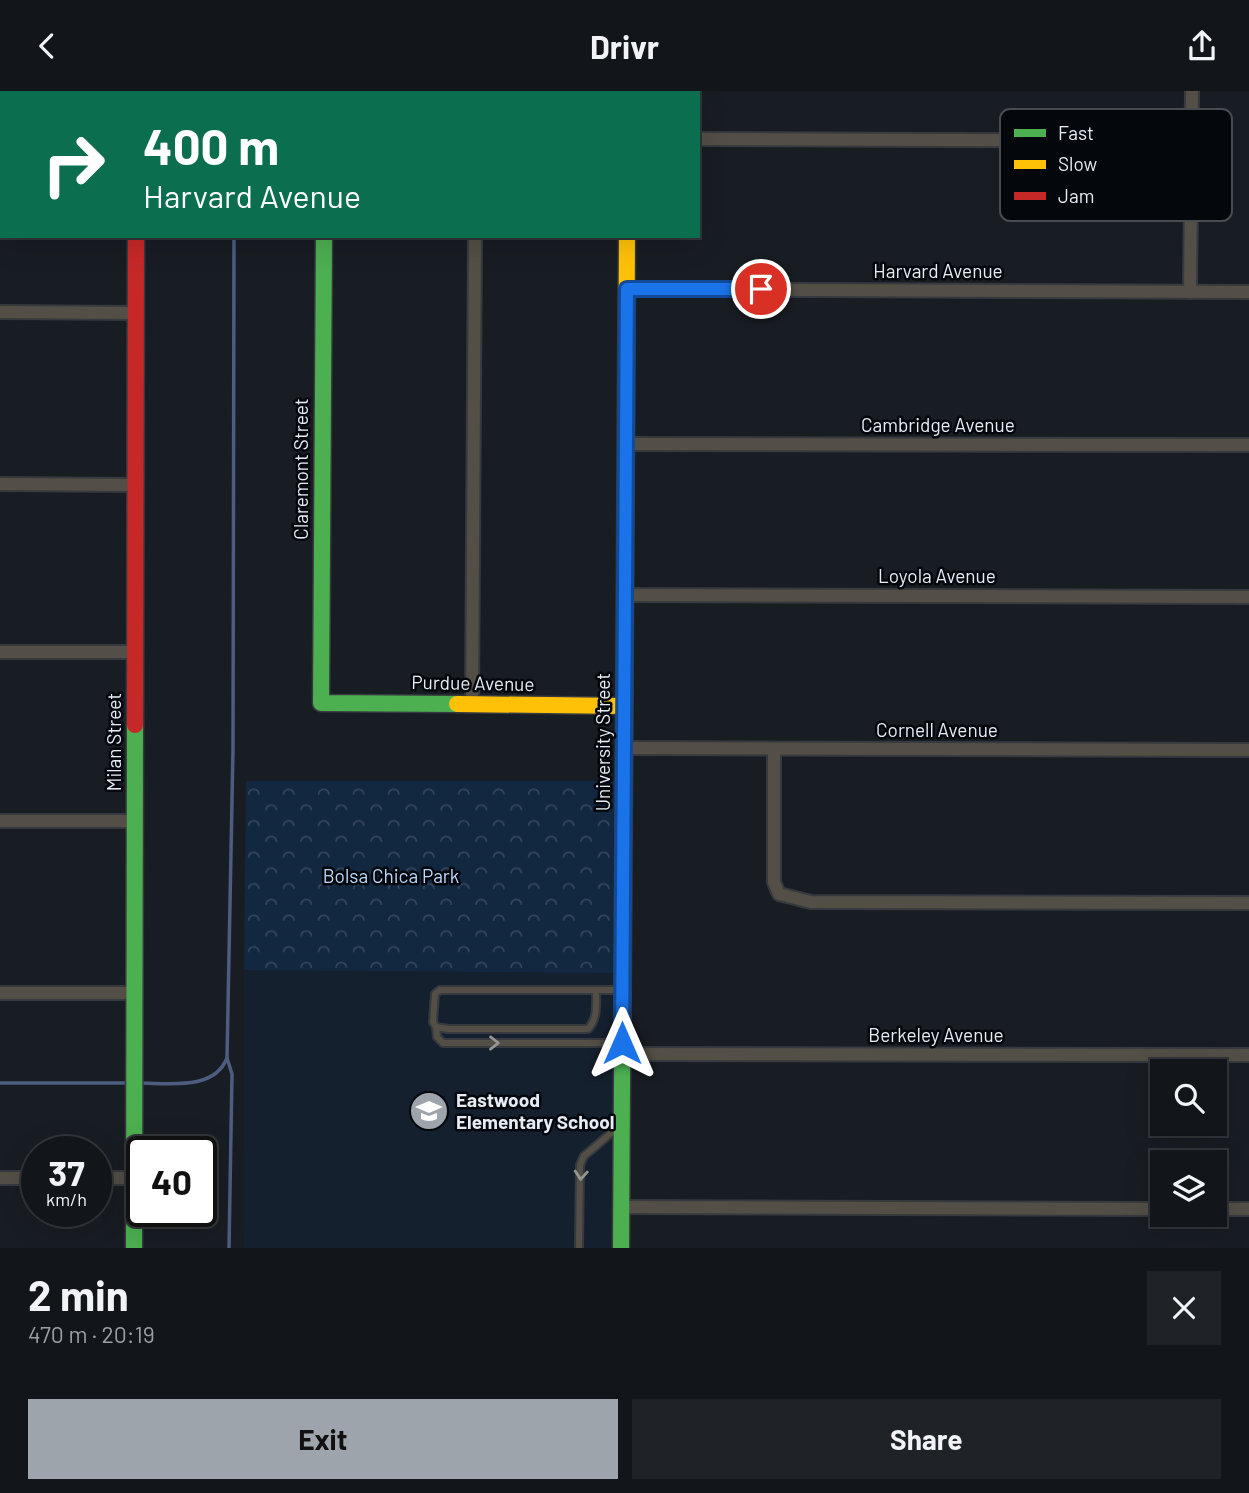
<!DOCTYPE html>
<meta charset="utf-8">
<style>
body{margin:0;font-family:Barlow,sans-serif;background:#1f2327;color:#f1f3f6;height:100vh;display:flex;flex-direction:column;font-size:26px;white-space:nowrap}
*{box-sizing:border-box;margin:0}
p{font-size:23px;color:#9c9fa2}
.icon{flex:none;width:38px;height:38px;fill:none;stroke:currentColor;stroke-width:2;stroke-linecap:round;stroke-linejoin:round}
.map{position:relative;height:1157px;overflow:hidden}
.sheet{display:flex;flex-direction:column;background:#12161a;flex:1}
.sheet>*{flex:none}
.guide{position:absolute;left:0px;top:0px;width:700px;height:147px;box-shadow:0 7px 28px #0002,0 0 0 2px #313539;background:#0b6e4f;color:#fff;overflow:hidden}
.fabs{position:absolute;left:1150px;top:968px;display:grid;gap:14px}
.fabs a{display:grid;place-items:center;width:77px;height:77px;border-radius:0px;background:#12161a;box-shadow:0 7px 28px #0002,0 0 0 2px #313539;font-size:35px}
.speed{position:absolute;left:21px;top:1045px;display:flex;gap:14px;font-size:35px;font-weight:700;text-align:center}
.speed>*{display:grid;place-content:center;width:91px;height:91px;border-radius:50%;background:#12161a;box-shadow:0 7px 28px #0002,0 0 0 2px #313539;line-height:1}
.speed small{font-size:18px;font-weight:400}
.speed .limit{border:4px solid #111;border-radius:10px;background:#fff;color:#111}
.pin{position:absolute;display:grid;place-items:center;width:60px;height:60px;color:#fff;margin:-30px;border:4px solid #fff;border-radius:50%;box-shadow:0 2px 7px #0007}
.me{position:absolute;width:77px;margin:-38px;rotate:0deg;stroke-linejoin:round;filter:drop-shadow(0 0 5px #0008)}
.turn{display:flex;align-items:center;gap:24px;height:147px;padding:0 28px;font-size:32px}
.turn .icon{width:91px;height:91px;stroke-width:2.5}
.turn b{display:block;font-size:49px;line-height:60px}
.round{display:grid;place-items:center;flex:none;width:74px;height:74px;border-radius:0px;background:#1f2327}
.summary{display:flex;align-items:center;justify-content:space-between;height:119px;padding:0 28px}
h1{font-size:42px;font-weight:700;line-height:52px}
.primary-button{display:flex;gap:14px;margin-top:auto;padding:14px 28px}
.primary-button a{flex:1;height:80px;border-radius:0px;background:#9ea4ab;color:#111;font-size:28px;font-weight:700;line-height:80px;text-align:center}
.primary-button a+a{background:#1f2327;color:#f1f3f6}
header{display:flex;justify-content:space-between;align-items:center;height:91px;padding:0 28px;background:#12161a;font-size:32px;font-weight:700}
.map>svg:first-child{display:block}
</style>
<header><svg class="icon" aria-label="back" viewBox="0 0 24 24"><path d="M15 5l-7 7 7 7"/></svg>Drivr<svg class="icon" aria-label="share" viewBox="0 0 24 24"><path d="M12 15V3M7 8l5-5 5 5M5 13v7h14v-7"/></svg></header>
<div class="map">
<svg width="1249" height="1157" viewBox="0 0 1249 1157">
<defs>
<pattern id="park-crowns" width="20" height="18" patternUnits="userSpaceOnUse" patternTransform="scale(1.75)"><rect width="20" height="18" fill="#122740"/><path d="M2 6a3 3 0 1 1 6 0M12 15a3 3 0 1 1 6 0" fill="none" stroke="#34465c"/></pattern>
</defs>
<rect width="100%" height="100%" fill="#181d23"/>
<polygon fill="#15202f" points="244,879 615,882 613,1157 244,1157"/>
<polygon fill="url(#park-crowns)" points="246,690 616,690 615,882 244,879"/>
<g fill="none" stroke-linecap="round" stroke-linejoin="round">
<g stroke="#4c5d81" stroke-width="3.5">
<polyline points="235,2 235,0"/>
<polyline points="227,967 232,983 229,1157"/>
<polyline points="0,992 127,992"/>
<path d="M138,992C169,992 214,1000 227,967L233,658L234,145"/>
</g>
<defs>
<g id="lane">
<path d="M596,899C596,912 598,928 588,938H448L436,936L433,931L435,903L440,899H620"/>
<polyline points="436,936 437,946 443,952 620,952"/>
<polyline points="579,1157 580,1074 584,1065 617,1037"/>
</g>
<g id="street">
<polyline points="136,2 136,0"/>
<polyline points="698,48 1190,50"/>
<polyline points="0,54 2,54"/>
<polyline points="627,198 1249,201"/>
<polyline points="1190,201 1192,0"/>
<polyline points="0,221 136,222"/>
<polyline points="626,353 1249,354"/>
<polyline points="0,393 136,394"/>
<polyline points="625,504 1249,506"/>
<polyline points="0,561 135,561"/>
<polyline points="472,612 475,145"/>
<polyline points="624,657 1249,659"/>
<polyline points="774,658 774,791 779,803 811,811 1249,812"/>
<polyline points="0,730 135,730"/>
<polyline points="0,902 134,902"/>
<polyline points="622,963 1249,964"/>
<polyline points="0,1087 37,1087"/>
<polyline points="96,1087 134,1087"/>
<polyline points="621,1116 1162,1118"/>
<polyline points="1214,1118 1249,1118"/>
</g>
<g id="fast">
<polyline points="628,0 628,2"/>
<polyline points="324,145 321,612 457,613"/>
<polyline points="134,1157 135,634"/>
<polyline points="621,1157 624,665"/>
</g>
<g id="slow">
<polyline points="457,613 624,615"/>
<polyline points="624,665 627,145"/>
</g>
<polyline id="jam" points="135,634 136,145"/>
</defs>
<use href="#lane" stroke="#363a3f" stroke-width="10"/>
<use href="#street" stroke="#363a3f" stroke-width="16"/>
<use href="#fast" stroke="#363a3f" stroke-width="19"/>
<use href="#slow" stroke="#363a3f" stroke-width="19"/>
<use href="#jam" stroke="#363a3f" stroke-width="19"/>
<use href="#lane" stroke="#534f46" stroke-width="6"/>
<use href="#street" stroke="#534f46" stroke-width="12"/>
<use href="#fast" stroke="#4caf50" stroke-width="16"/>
<use href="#slow" stroke="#ffc107" stroke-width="16"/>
<use href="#jam" stroke="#c62828" stroke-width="16"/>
</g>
<defs><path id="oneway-chevron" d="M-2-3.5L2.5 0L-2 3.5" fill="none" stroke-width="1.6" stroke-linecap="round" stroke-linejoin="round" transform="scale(1.75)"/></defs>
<g stroke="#959694">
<use href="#oneway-chevron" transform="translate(494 952)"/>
<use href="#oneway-chevron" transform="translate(581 1084) rotate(94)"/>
</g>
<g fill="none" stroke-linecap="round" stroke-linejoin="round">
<defs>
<polyline id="route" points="622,952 627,198 761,198"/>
</defs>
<use href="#route" stroke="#114b97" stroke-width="18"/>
<use href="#route" stroke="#1a73e8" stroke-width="12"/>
</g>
<defs>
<symbol id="school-disc" viewBox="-11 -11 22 22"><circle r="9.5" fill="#9ea4ab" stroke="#04070b"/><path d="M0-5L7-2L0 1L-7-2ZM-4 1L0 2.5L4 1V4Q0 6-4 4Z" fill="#fff"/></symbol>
</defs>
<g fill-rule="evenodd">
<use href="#school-disc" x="407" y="998" width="44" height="44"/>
</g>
<g text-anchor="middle" stroke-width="5" stroke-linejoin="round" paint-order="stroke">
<g font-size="19" fill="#e6ecf4" stroke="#04070b">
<text x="938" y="187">Harvard Avenue</text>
<text x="938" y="341">Cambridge Avenue</text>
<text transform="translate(301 378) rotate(-90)" y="7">Claremont Street</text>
<text x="937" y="492">Loyola Avenue</text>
<text transform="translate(473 592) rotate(1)" y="7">Purdue Avenue</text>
<text x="937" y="646">Cornell Avenue</text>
<text transform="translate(114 651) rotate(-90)" y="7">Milan Street</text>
<text transform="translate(603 651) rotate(-90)" y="7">University Street</text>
<text x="936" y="951">Berkeley Avenue</text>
</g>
<g font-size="19" fill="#bcd8fc" stroke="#04070b">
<text x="391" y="792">Bolsa Chica Park</text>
</g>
<g font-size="19" font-weight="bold" fill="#e6ecf4" stroke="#04070b" text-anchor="start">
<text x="456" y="1016">Eastwood<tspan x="456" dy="22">Elementary School</tspan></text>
</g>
</g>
<rect x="1000" y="18" width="232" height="112" rx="10" fill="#04070b" stroke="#484c51" stroke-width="2"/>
<rect x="1014" y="38" width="32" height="8" fill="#4caf50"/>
<rect x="1014" y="69" width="32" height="9" fill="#ffc107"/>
<rect x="1014" y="101" width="32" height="8" fill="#c62828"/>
<g font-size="19" fill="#e6ecf4">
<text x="1058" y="49">Fast</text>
<text x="1058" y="80">Slow</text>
<text x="1058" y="112">Jam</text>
</g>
</svg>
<div class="fabs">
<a><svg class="icon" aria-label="search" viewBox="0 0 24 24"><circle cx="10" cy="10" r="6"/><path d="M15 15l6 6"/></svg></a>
<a><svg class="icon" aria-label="layers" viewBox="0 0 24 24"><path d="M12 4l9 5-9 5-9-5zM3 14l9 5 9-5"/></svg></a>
</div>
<div class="speed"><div>37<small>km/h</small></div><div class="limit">40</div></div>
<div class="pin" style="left:761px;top:198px;background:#d93025"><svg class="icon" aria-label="arrive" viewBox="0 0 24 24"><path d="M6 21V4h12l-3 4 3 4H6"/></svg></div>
<svg class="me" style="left:622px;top:952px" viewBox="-20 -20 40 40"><path d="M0-17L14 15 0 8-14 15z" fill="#1a73e8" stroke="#fff" stroke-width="4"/></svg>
<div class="guide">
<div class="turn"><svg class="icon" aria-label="right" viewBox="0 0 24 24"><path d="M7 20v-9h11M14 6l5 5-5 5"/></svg><div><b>400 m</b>Harvard Avenue</div></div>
</div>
</div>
<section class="sheet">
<div class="summary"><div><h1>2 min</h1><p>470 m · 20:19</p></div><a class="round"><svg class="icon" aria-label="close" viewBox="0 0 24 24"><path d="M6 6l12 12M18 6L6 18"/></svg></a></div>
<div class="primary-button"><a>Exit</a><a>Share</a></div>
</section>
